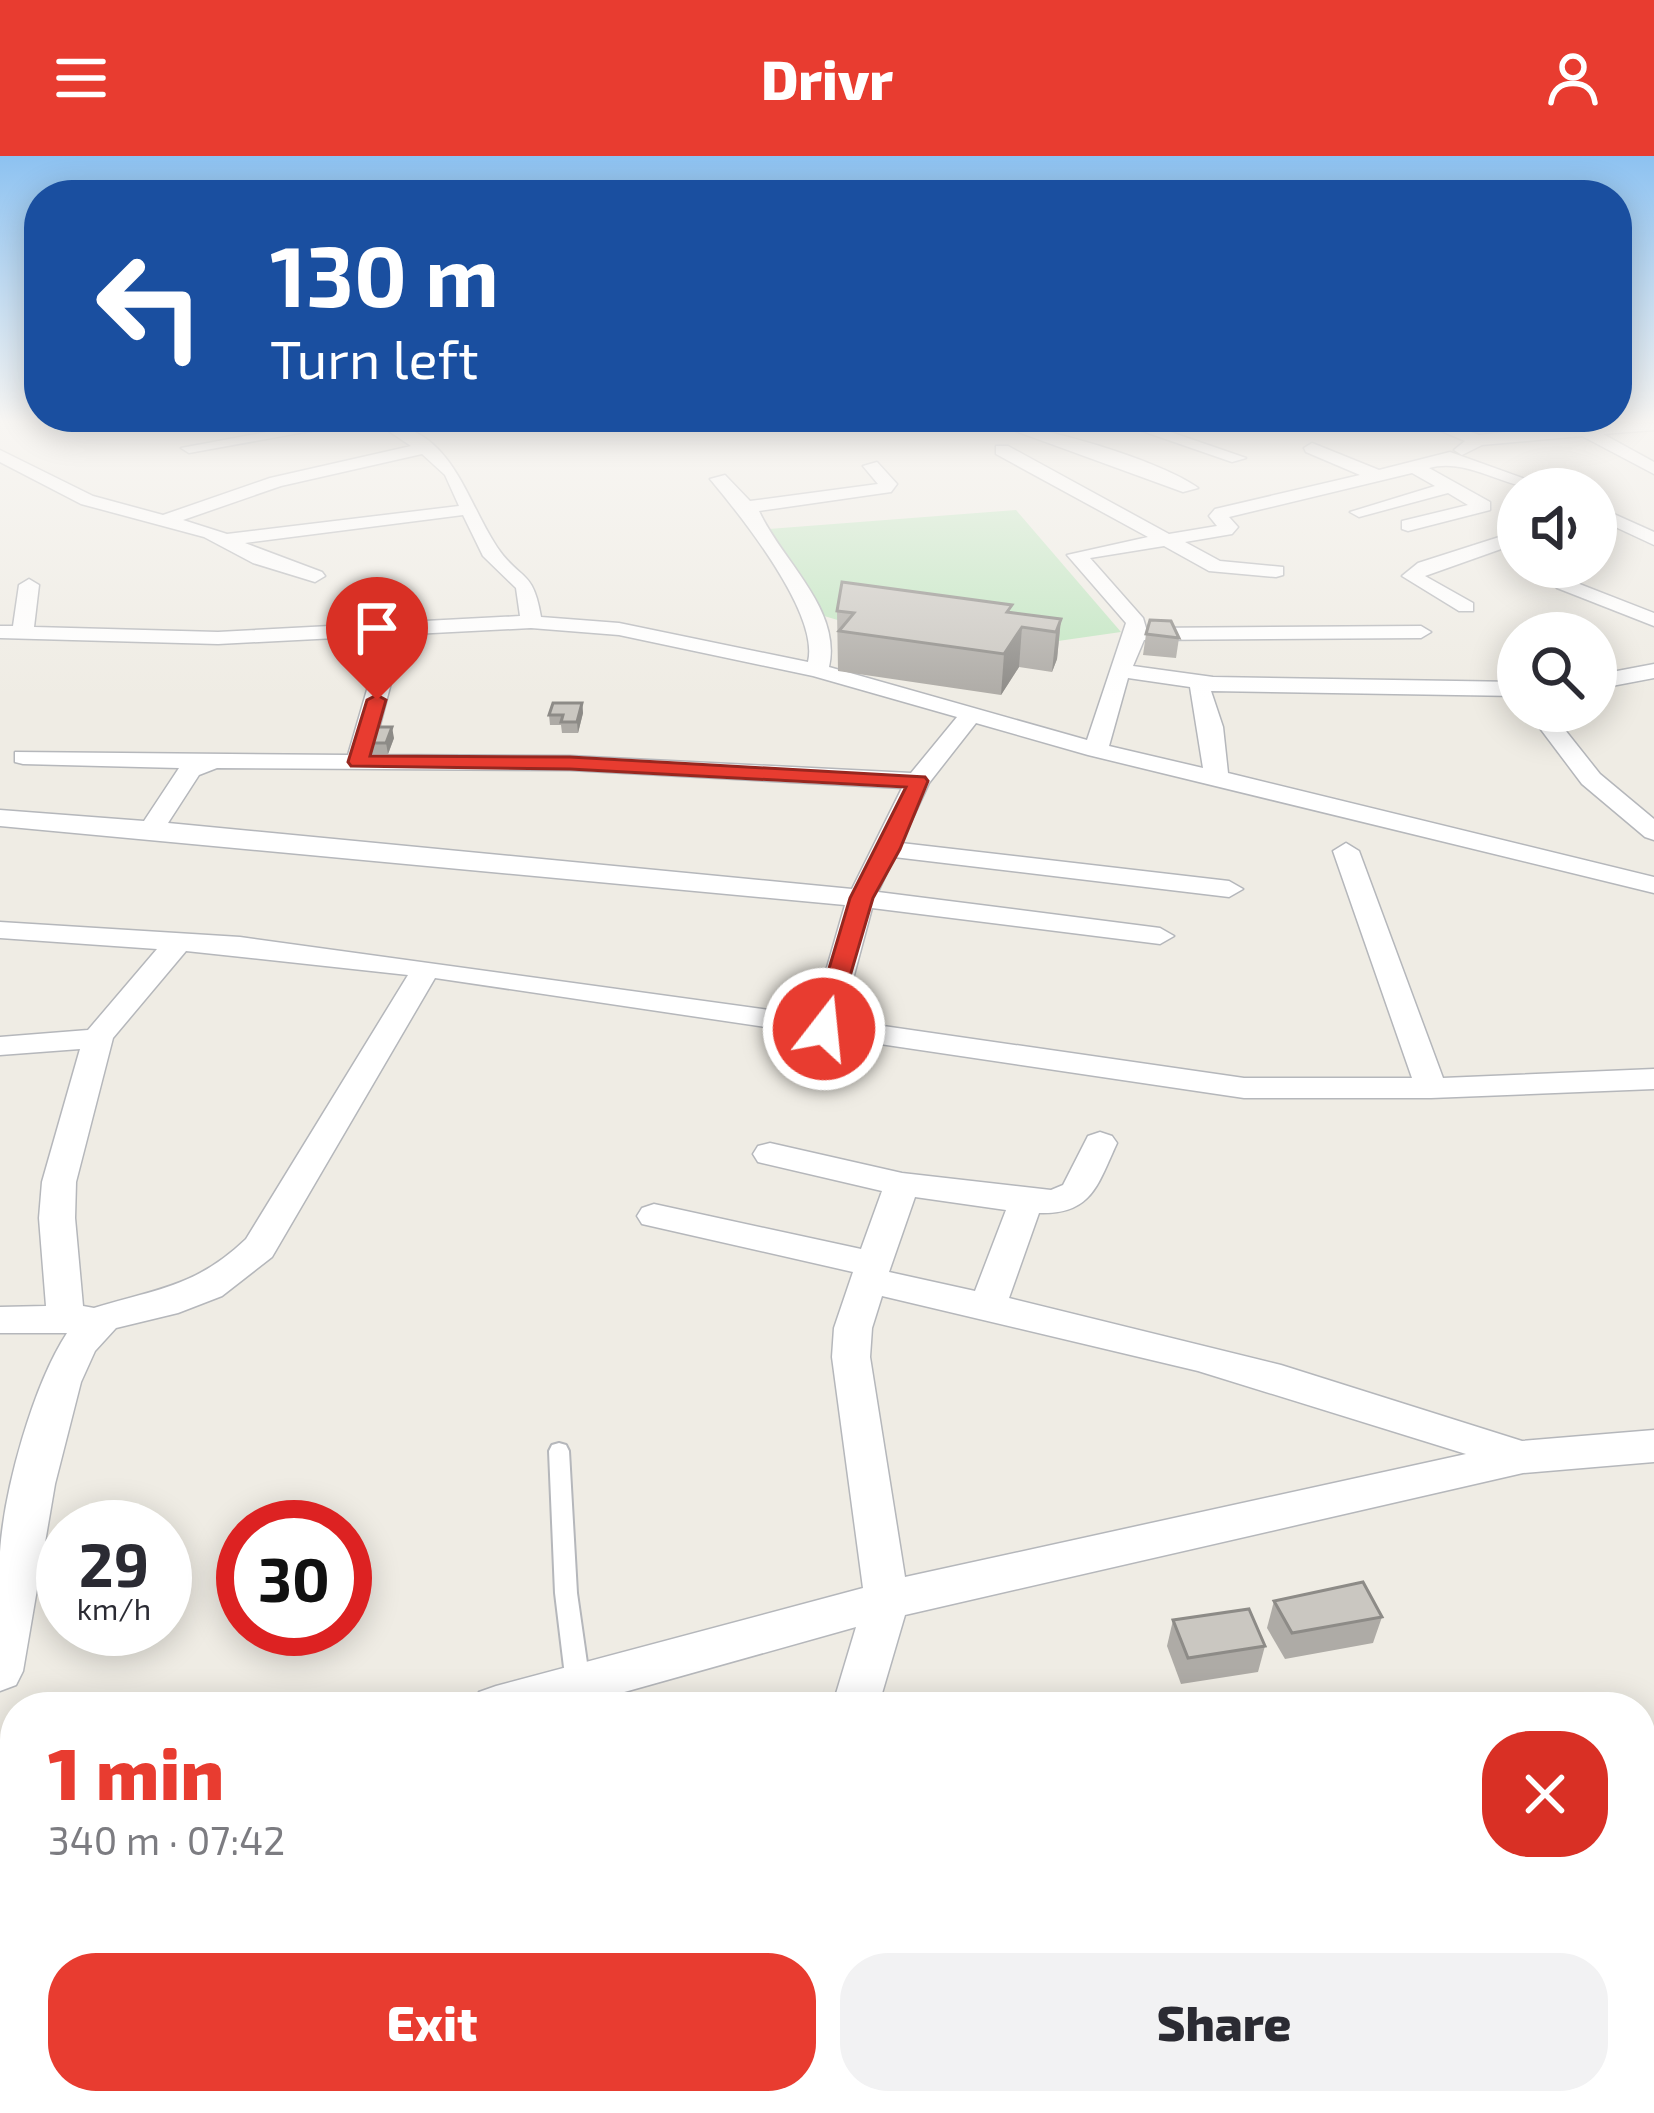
<!DOCTYPE html>
<meta charset="utf-8">
<style>
body{margin:0;font-family:"Exo 2",sans-serif;background:#f2f2f3;color:#2b2b33;height:100vh;display:flex;flex-direction:column;font-size:45px;white-space:nowrap}
*{box-sizing:border-box;margin:0}
p{font-size:39px;color:#7c7c81}
.icon{flex:none;width:66px;height:66px;fill:none;stroke:currentColor;stroke-width:2;stroke-linecap:round;stroke-linejoin:round}
.map{position:relative;flex:1;overflow:hidden}
.side{position:absolute;left:0px;top:1536px;width:1656px;height:423px;display:flex;flex-direction:column;background:#fff;border-radius:48px 48px 0 0;box-shadow:0 6px 30px #0003}
.side>*{flex:none}
.banner{position:absolute;left:24px;top:24px;width:1608px;height:252px;border-radius:48px;box-shadow:0 6px 30px #0003;background:#1a4fa0;color:#fff;overflow:hidden}
.buttons{position:absolute;left:1497px;top:312px;display:grid;gap:24px}
.buttons a{display:grid;place-items:center;width:120px;height:120px;border-radius:50%;background:#fff;box-shadow:0 6px 30px #0003;font-size:60px}
.speed{position:absolute;left:36px;top:1344px;display:flex;gap:24px;font-size:60px;font-weight:700;text-align:center}
.speed>*{display:grid;place-content:center;width:156px;height:156px;border-radius:50%;background:#fff;box-shadow:0 6px 30px #0003;line-height:1}
.speed small{font-size:30px;font-weight:400}
.speed .limit{border:18px solid #d22;background:#fff;color:#111}
.pin{position:absolute;display:grid;place-items:center;width:102px;height:102px;color:#fff;margin:-123px -51px;border-radius:50% 50% 50% 0;rotate:-45deg;box-shadow:0 0 12px #0007}
.pin .icon{rotate:45deg}
.me{position:absolute;width:132px;margin:-66px;rotate:16deg;stroke-linejoin:round;filter:drop-shadow(0 0 9px #0008)}
.turn{display:flex;align-items:center;gap:42px;height:252px;padding:0 48px;font-size:54px}
.turn .icon{width:156px;height:156px;stroke-width:2.5}
.turn b{display:block;font-size:84px;line-height:102px}
.round{display:grid;place-items:center;flex:none;width:126px;height:126px;border-radius:48px;background:#f2f2f3}
.summary{display:flex;align-items:center;justify-content:space-between;height:204px;padding:0 48px}
h1{font-size:72px;font-weight:800;line-height:90px;color:#e83c30}
.action{display:flex;gap:24px;margin-top:auto;padding:24px 48px}
.action a{flex:1;height:138px;border-radius:48px;background:#e83c30;color:#fff;font-size:48px;font-weight:800;line-height:138px;text-align:center}
.action a+a{background:#f2f2f3;color:#2b2b33}
header{display:flex;justify-content:space-between;align-items:center;height:156px;padding:0 48px;background:#e83c30;color:#fff;font-size:54px;font-weight:800}
.map>svg:first-child{display:block}
</style>
<header><svg class="icon" aria-label="menu" viewBox="0 0 24 24"><path d="M4 6h16M4 12h16M4 18h16"/></svg>Drivr<svg class="icon" aria-label="person" viewBox="0 0 24 24"><circle cx="12" cy="8" r="4"/><path d="M4 21q1-7 8-7t8 7"/></svg></header>
<div class="map">
<svg width="1654" height="1957" viewBox="0 0 1654 1957">
<rect width="100%" height="100%" fill="#efece4"/>
<polygon fill="#c1e6c1" points="1016,354 1121,476 1044,487 841,465 814,457 757,374"/>
<g fill="none" stroke-linecap="round" stroke-linejoin="round">
<defs>
<polygon id="service" points="559,1287 566,1289 569,1295 577,1437 590,1528 586,1535 578,1538 570,1535 566,1528 555,1437 549,1295 552,1289"/>
<g id="minor">
<polygon points="146,268 133,274 125,269 126,268"/>
<polygon points="310,268 349,268 189,297 181,292"/>
<path d="M378,268C451,268 465,343 497,391C520,425 533,412 541,461L619,467L808,506C820,458 741,360 710,323L725,319L750,345L878,328L863,310L877,306L897,328L891,336L759,355C782,405 842,453 829,511L1087,584L1126,467L1067,399L1148,381L996,298V290H1008L1169,378L1217,370L1209,360L1215,353L1360,319L1306,296L1304,292L1312,287L1379,314L1450,296L1542,329L1545,333C1504,333 1468,301 1429,312L1490,346V354L1408,375L1402,373V365L1468,349L1448,337L1359,361L1350,356L1435,330L1412,317L1229,361L1238,371L1232,378L1185,386L1220,405L1283,411V419L1276,421L1209,415L1164,390L1090,402L1143,462L1146,472L1421,470L1431,476L1421,482L1144,484L1133,510L1213,521L1518,526V540L1211,535L1223,571L1228,617L1654,721V737L1088,599L976,567L929,627L901,687L1229,725L1243,733L1229,741L894,701L878,736L1160,772L1174,780L1160,788L872,752L842,864L1244,922H1412L1333,695L1346,687L1359,695L1443,922L1654,913V933L1431,942H1244L435,822L272,1101L222,1140L178,1157L116,1172L95,1195L81,1226L55,1328L23,1515L16,1529L0,1535C0,1489 0,1442 0,1396C4,1334 33,1229 67,1177H0V1151L46,1150L39,1062L42,1026L80,893L0,899V881L88,874L157,793L0,782V766L240,781L813,860L845,749L0,670V654L144,665L179,612L23,608L15,606V596L348,599L369,527L380,520L391,527L372,599L570,600L911,617L957,561L813,520L619,479L531,472L218,488L0,482V470H13L19,429L29,423L39,429L34,471L218,476L520,460L516,432L483,400L463,359L245,387L322,416L325,420L315,426L253,407L204,381L81,348L0,306V294L93,340L163,359L270,322L411,290ZM422,298L445,319L459,350L227,378L183,364L281,330ZM1128,522L1190,531L1203,612L1109,590ZM217,612L570,614L902,632L852,733L168,667L199,619ZM186,795L408,819L246,1083C196,1131 156,1133 94,1152L83,1150L75,1062L76,1026L113,882Z"/>
<path d="M996,268C1039,268 1164,306 1198,332L1183,336Z"/>
<polygon points="1122,268 1147,268 1246,302 1232,306"/>
<polygon points="1425,268 1449,268 1479,279 1576,268 1654,268 1654,274 1603,278 1654,306 1654,318 1582,280 1482,289 1462,299 1454,294 1465,285"/>
<polygon points="1596,350 1654,376 1654,389 1596,362"/>
<polygon points="1518,375 1518,387 1425,420 1473,447 1473,455 1459,455 1402,420 1418,407"/>
<polygon points="1564,422 1654,457 1654,470 1557,432 1554,428"/>
<polygon points="1654,508 1654,522 1596,533 1596,519"/>
<polygon points="1527,555 1550,555 1600,618 1654,663 1654,684 1645,681 1582,628"/>
<path d="M1100,976L1112,980L1117,987C1098,1028 1092,1059 1039,1057L1009,1142L1281,1209L1522,1285L1654,1274V1306L1523,1317L905,1459L878,1551H832L856,1471L571,1551H473L479,1536L496,1530L863,1432L832,1201L834,1172L853,1116L642,1068L637,1060L642,1052L654,1048L861,1093L882,1035L758,1006L753,998L758,990L770,987L902,1017L1051,1034L1063,1029L1088,980ZM915,1041L1006,1054L975,1135L889,1116ZM882,1140L1198,1215L1466,1298L905,1421L870,1201L872,1172Z"/>
<polygon points="15,1622 15,1668 0,1671 0,1625"/>
<polygon points="649,1944 707,1944 702,1957 644,1957"/>
</g>
</defs>
<use href="#service" stroke="#b5b7bb" stroke-width="4"/>
<use href="#minor" stroke="#b5b7bb" stroke-width="3"/>
<use href="#service" fill="#fff" fill-rule="evenodd"/>
<use href="#minor" fill="#fff" fill-rule="evenodd"/>
</g>
<g fill="#aeaba6">
<polygon points="837,455 1061,463 1057,503 1052,516 1019,511 1001,539 838,515"/>
<polygon points="1146,478 1179,482 1176,502 1143,499"/>
<polygon points="582,547 583,557 578,577 562,577 561,569 550,569 549,559"/>
<polygon points="394,582 388,598 363,598 361,587"/>
<polygon points="1274,1445 1382,1461 1373,1487 1285,1503 1267,1472"/>
<polygon points="1173,1464 1265,1490 1258,1516 1181,1528 1167,1490"/>
</g>
<g fill="#8d8b87">
<polygon points="1061,463 1057,503 1052,516 1056,476"/>
<polygon points="1022,471 1019,511 1001,539 1004,498"/>
<polygon points="582,547 583,557 578,577 577,566"/>
<polygon points="392,571 394,582 388,598 386,587"/>
</g>
<g fill="#cac7c1" stroke="#8d8b87" stroke-width="3">
<polygon points="842,426 1012,449 1007,456 1061,463 1056,476 1022,471 1004,498 839,475 854,457 837,455"/>
<polygon points="1150,464 1171,465 1179,482 1146,478"/>
<polygon points="553,547 582,547 577,566 561,566 563,559 549,559"/>
<polygon points="368,571 392,571 386,587 361,587"/>
<polygon points="1363,1426 1382,1461 1292,1477 1274,1445"/>
<polygon points="1249,1453 1265,1490 1188,1502 1173,1464"/>
</g>
<linearGradient id="sky" x2="0" y2="1"><stop stop-color="#8dc2f1"/><stop offset="0.49" stop-color="#f8f6f3"/><stop offset="1" stop-color="#f8f6f3" stop-opacity="0"/></linearGradient>
<rect width="1654" height="542" fill="url(#sky)"/>
<polygon fill="#e83c30" stroke="#97271f" stroke-width="3" points="377,539 386,544 370,600 570,601 925,621 928,625 900,693 873,742 833,878 815,878 811,873 850,742 906,631 570,613 351,610 348,606 367,544"/>
</svg>
<div class="buttons">
<a><svg class="icon" aria-label="sound" viewBox="0 0 24 24"><path d="M4 9h4l5-4v14l-5-4H4zM17 9q2 3 0 6"/></svg></a>
<a><svg class="icon" aria-label="search" viewBox="0 0 24 24"><circle cx="10" cy="10" r="6"/><path d="M15 15l6 6"/></svg></a>
</div>
<div class="speed"><div>29<small>km/h</small></div><div class="limit">30</div></div>
<div class="pin" style="left:377px;top:544px;background:#d93025"><svg class="icon" aria-label="arrive" viewBox="0 0 24 24"><path d="M6 21V4h12l-3 4 3 4H6"/></svg></div>
<svg class="me" style="left:824px;top:873px" viewBox="-20 -20 40 40"><circle r="17" fill="#e83c30" stroke="#fff" stroke-width="3"/><path d="M0-11L8 9 0 5-8 9z" fill="#fff"/></svg>
<div class="banner">
<div class="turn"><svg class="icon" aria-label="left" viewBox="0 0 24 24"><path d="M17 20v-9H6M10 6l-5 5 5 5"/></svg><div><b>130 m</b>Turn left</div></div>
</div>
<section class="side">
<div class="summary"><div><h1>1 min</h1><p>340 m · 07:42</p></div><a class="round" style="background:#d93025;color:#fff"><svg class="icon" aria-label="close" viewBox="0 0 24 24"><path d="M6 6l12 12M18 6L6 18"/></svg></a></div>
<div class="action"><a>Exit</a><a>Share</a></div>
</section>
</div>
